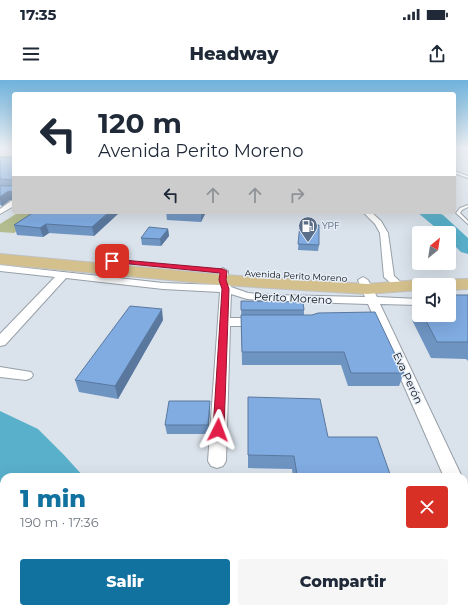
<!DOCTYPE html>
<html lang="es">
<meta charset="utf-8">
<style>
body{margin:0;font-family:Montserrat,sans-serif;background:#f6f6f7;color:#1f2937;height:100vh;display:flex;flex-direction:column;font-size:15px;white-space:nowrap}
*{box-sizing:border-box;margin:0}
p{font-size:13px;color:#747a83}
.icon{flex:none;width:22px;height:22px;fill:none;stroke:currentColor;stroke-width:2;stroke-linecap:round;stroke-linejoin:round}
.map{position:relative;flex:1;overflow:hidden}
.side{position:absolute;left:0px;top:393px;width:468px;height:140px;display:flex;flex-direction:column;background:#fff;border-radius:12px 12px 0 0;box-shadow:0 4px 16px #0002}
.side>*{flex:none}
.hud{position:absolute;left:12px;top:12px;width:444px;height:122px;border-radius:4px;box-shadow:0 4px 16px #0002;background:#fff;color:#1f2937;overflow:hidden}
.needle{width:26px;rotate:30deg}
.fabs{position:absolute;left:412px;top:146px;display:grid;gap:8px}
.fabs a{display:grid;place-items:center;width:44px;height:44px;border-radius:4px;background:#fff;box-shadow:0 4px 16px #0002;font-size:20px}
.pin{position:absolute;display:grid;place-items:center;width:34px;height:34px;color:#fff;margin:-17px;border-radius:8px;box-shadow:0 2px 6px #0006}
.me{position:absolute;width:44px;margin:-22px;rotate:3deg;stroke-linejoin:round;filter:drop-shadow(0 0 3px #0008)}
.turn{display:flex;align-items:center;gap:14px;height:84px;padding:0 20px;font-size:18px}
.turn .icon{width:52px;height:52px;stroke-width:2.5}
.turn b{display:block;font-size:28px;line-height:34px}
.lanes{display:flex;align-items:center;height:38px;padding:0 20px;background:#0003;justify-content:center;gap:20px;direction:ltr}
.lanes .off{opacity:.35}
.round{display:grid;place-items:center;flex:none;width:42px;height:42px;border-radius:4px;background:#f6f6f7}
.overview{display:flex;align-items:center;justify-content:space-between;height:68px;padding:0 20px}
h1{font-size:24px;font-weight:800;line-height:30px;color:#11729f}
.primary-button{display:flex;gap:8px;margin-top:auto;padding:8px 20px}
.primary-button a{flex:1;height:46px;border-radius:4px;background:#11729f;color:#fff;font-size:16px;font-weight:800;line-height:46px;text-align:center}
.primary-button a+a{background:#f6f6f7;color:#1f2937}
.status{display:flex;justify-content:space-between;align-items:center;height:28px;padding:0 20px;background:#fff;direction:ltr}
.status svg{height:11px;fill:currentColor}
header{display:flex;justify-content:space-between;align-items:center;height:52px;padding:0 20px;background:#fff;font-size:18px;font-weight:800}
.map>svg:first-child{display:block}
</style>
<div class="status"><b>17:35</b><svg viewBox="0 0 49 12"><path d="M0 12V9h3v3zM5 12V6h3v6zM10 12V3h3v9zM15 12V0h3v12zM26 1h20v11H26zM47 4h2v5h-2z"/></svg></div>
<header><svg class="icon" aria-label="menu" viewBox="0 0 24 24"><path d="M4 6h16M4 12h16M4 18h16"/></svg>Headway<svg class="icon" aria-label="share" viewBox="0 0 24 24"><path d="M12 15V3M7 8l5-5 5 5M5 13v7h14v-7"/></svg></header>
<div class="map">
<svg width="468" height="533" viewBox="0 0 468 533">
<rect width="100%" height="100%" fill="#dae2eb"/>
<polygon fill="#b3bc8e" points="19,132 44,133 14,153 0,152 0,144"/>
<polygon fill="#59b0cb" points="0,331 38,349 64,375 84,397 4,397 4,529 164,529 166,533 0,533"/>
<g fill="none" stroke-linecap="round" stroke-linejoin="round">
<polygon fill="#59b0cb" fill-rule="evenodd" points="417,132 437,132 443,135 468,158 468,174 461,172 449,160 449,153 442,153"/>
<defs>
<g id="service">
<polygon points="454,67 459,67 454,69"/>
<polygon points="454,91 468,96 468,98 454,93"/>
<polygon points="468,125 468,127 462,130 460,133 468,141 468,144 456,133 460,128"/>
</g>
<g id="minor">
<polygon points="11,121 14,121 14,126 0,134 0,129"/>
<polygon points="363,132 371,132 381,141 388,153 394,196 405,206 404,208 396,208 384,197 380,153 375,144"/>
<polygon points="0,185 163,203 220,205 218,191 223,188 228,191 228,200 231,207 248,213 273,215 365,217 358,200 363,197 368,200 377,217 419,219 419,225 380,224 462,397 444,397 368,224 273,221 247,219 231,214 230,238 258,238 262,239 264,242 262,245 258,246 230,246 226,381 223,386 217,388 211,386 208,381 220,212 163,209 66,198 5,265 0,266 0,254 55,197 0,191"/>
<polygon points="0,287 31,292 33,295 31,298 26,300 0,297"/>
<polygon points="464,412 468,414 468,438 464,437"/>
<rect x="464" y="461" width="4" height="22"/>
</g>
<polygon id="primary" points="0,174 223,195 367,204 419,200 468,199 468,209 449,210 449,205 419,205 419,210 367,214 223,205 0,184"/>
</defs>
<use href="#service" stroke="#979fa7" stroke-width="2"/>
<use href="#minor" stroke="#979fa7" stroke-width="2"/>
<use href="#primary" stroke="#c0c1c1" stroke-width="2"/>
<use href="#service" fill="#fff" fill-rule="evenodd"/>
<use href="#minor" fill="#fff" fill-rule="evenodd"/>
<use href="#primary" fill="#d4c08c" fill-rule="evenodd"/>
</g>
<g fill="#6e94c2">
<polygon points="0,77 14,77 14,123 13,120 10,120 2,126 0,125"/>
<polygon points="34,132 120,132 94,156 49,153 43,157 17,155 14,145"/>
<polygon points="166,132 206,132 201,142 167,140"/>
<polygon points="300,144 319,165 318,171 298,170"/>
<polygon points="168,149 169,156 161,166 142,165 141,158"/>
<polygon points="468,215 468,281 466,279 431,278 412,240 417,224 419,224 419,235 449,235"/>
<polygon points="241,221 304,230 304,235 404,293 399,306 348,306 341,285 242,285"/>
<polygon points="163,240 118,319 79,312 75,300"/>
<polygon points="248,317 328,357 390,394 389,397 293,397 292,389 248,388"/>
<polygon points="210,330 208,354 167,354 165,345"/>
</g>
<g fill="#5a789e">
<polygon points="11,111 14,118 12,118 13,120 10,120 2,126 0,120 0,117 7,112"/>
<polygon points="109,132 120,132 94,156 92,147"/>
<polygon points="201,132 206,132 201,142"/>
<polygon points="46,144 49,153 43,157 40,148"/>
<polygon points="168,149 169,156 161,166 160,159"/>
<polygon points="162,229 163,240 118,319 115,306"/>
<polygon points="210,321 210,330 208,354 208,345"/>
</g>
<g fill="#80ace2" stroke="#5a789e">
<polygon points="0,77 14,77 14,118 12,118 13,113 11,111 7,112 0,117 0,106 11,106 13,105 12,100 0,99"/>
<polygon points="34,132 109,132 92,147 46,144 40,148 14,145"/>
<polygon points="300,144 319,145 319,165 298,164"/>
<polygon points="149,147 168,149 160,159 141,158"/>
<polygon points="449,215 468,215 468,262 437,262 423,235 449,235"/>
<polygon points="241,221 303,222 304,230 241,230"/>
<polygon points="130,226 162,229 115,306 75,300"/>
<polygon points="375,232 404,293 351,293 344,272 242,272 241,235 312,235 318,233"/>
<polygon points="248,317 320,319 328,357 377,357 390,394 297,395 294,376 248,375"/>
<polygon points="169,321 210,321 208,345 165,345"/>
</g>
<linearGradient id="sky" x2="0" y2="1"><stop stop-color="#6fb2dc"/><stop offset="0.48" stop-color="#eef2f6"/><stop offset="1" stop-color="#eef2f6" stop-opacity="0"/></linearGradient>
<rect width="468" height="141" fill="url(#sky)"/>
<polygon fill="#e11d48" stroke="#92132f" points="112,179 223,189 227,191 226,200 229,209 224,350 222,353 218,355 214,353 213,350 222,209 219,200 220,193 110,182 109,181"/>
<defs>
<symbol id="fuel-pin" viewBox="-11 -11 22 30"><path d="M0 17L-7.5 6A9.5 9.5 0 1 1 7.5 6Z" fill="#5c6f8a" stroke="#e7eff9"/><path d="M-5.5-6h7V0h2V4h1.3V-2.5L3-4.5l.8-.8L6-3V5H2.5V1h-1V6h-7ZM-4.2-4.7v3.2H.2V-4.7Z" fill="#fff"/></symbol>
</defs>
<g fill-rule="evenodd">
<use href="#fuel-pin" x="297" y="135" width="22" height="30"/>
</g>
<g text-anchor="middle" stroke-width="3" stroke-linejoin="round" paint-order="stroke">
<g font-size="9" fill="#4e5e75" stroke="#e7eff9" text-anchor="start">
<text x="322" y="149">YPF</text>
</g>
<g font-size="9" fill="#0c0f12" stroke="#e7eff9">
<text transform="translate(296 196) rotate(3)" y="3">Avenida Perito Moreno</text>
</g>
<g font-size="11" fill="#0c0f12" stroke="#e7eff9">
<text transform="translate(293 218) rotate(3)" y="4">Perito Moreno</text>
<text transform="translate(408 298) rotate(65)" y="4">Eva Perón</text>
</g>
</g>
</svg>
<div class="fabs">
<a><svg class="needle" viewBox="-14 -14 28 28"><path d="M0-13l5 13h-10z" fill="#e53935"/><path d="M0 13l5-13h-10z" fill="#747a83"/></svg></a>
<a><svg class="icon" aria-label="sound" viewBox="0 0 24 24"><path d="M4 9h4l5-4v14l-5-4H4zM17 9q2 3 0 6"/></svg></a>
</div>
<div class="pin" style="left:112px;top:181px;background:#d93025"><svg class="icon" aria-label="arrive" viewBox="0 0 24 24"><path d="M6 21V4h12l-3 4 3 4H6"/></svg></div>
<svg class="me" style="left:218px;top:350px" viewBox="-20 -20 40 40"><path d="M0-17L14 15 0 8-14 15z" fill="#e11d48" stroke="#fff" stroke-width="4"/></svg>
<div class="hud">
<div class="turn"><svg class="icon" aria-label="left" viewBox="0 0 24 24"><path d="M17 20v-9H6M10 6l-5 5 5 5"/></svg><div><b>120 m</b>Avenida Perito Moreno</div></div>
<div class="lanes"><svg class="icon" aria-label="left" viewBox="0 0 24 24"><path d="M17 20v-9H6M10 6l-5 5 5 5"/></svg><svg class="icon off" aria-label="ahead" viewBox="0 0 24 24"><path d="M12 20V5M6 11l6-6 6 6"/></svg><svg class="icon off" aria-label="ahead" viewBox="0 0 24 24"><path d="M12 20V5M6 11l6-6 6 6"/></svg><svg class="icon off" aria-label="right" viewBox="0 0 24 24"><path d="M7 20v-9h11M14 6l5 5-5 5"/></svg></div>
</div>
<section class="side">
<div class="overview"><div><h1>1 min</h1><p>190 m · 17:36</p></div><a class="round" style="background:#d93025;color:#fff"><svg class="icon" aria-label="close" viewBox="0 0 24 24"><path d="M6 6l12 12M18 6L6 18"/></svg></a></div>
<div class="primary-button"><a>Salir</a><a>Compartir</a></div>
</section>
</div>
